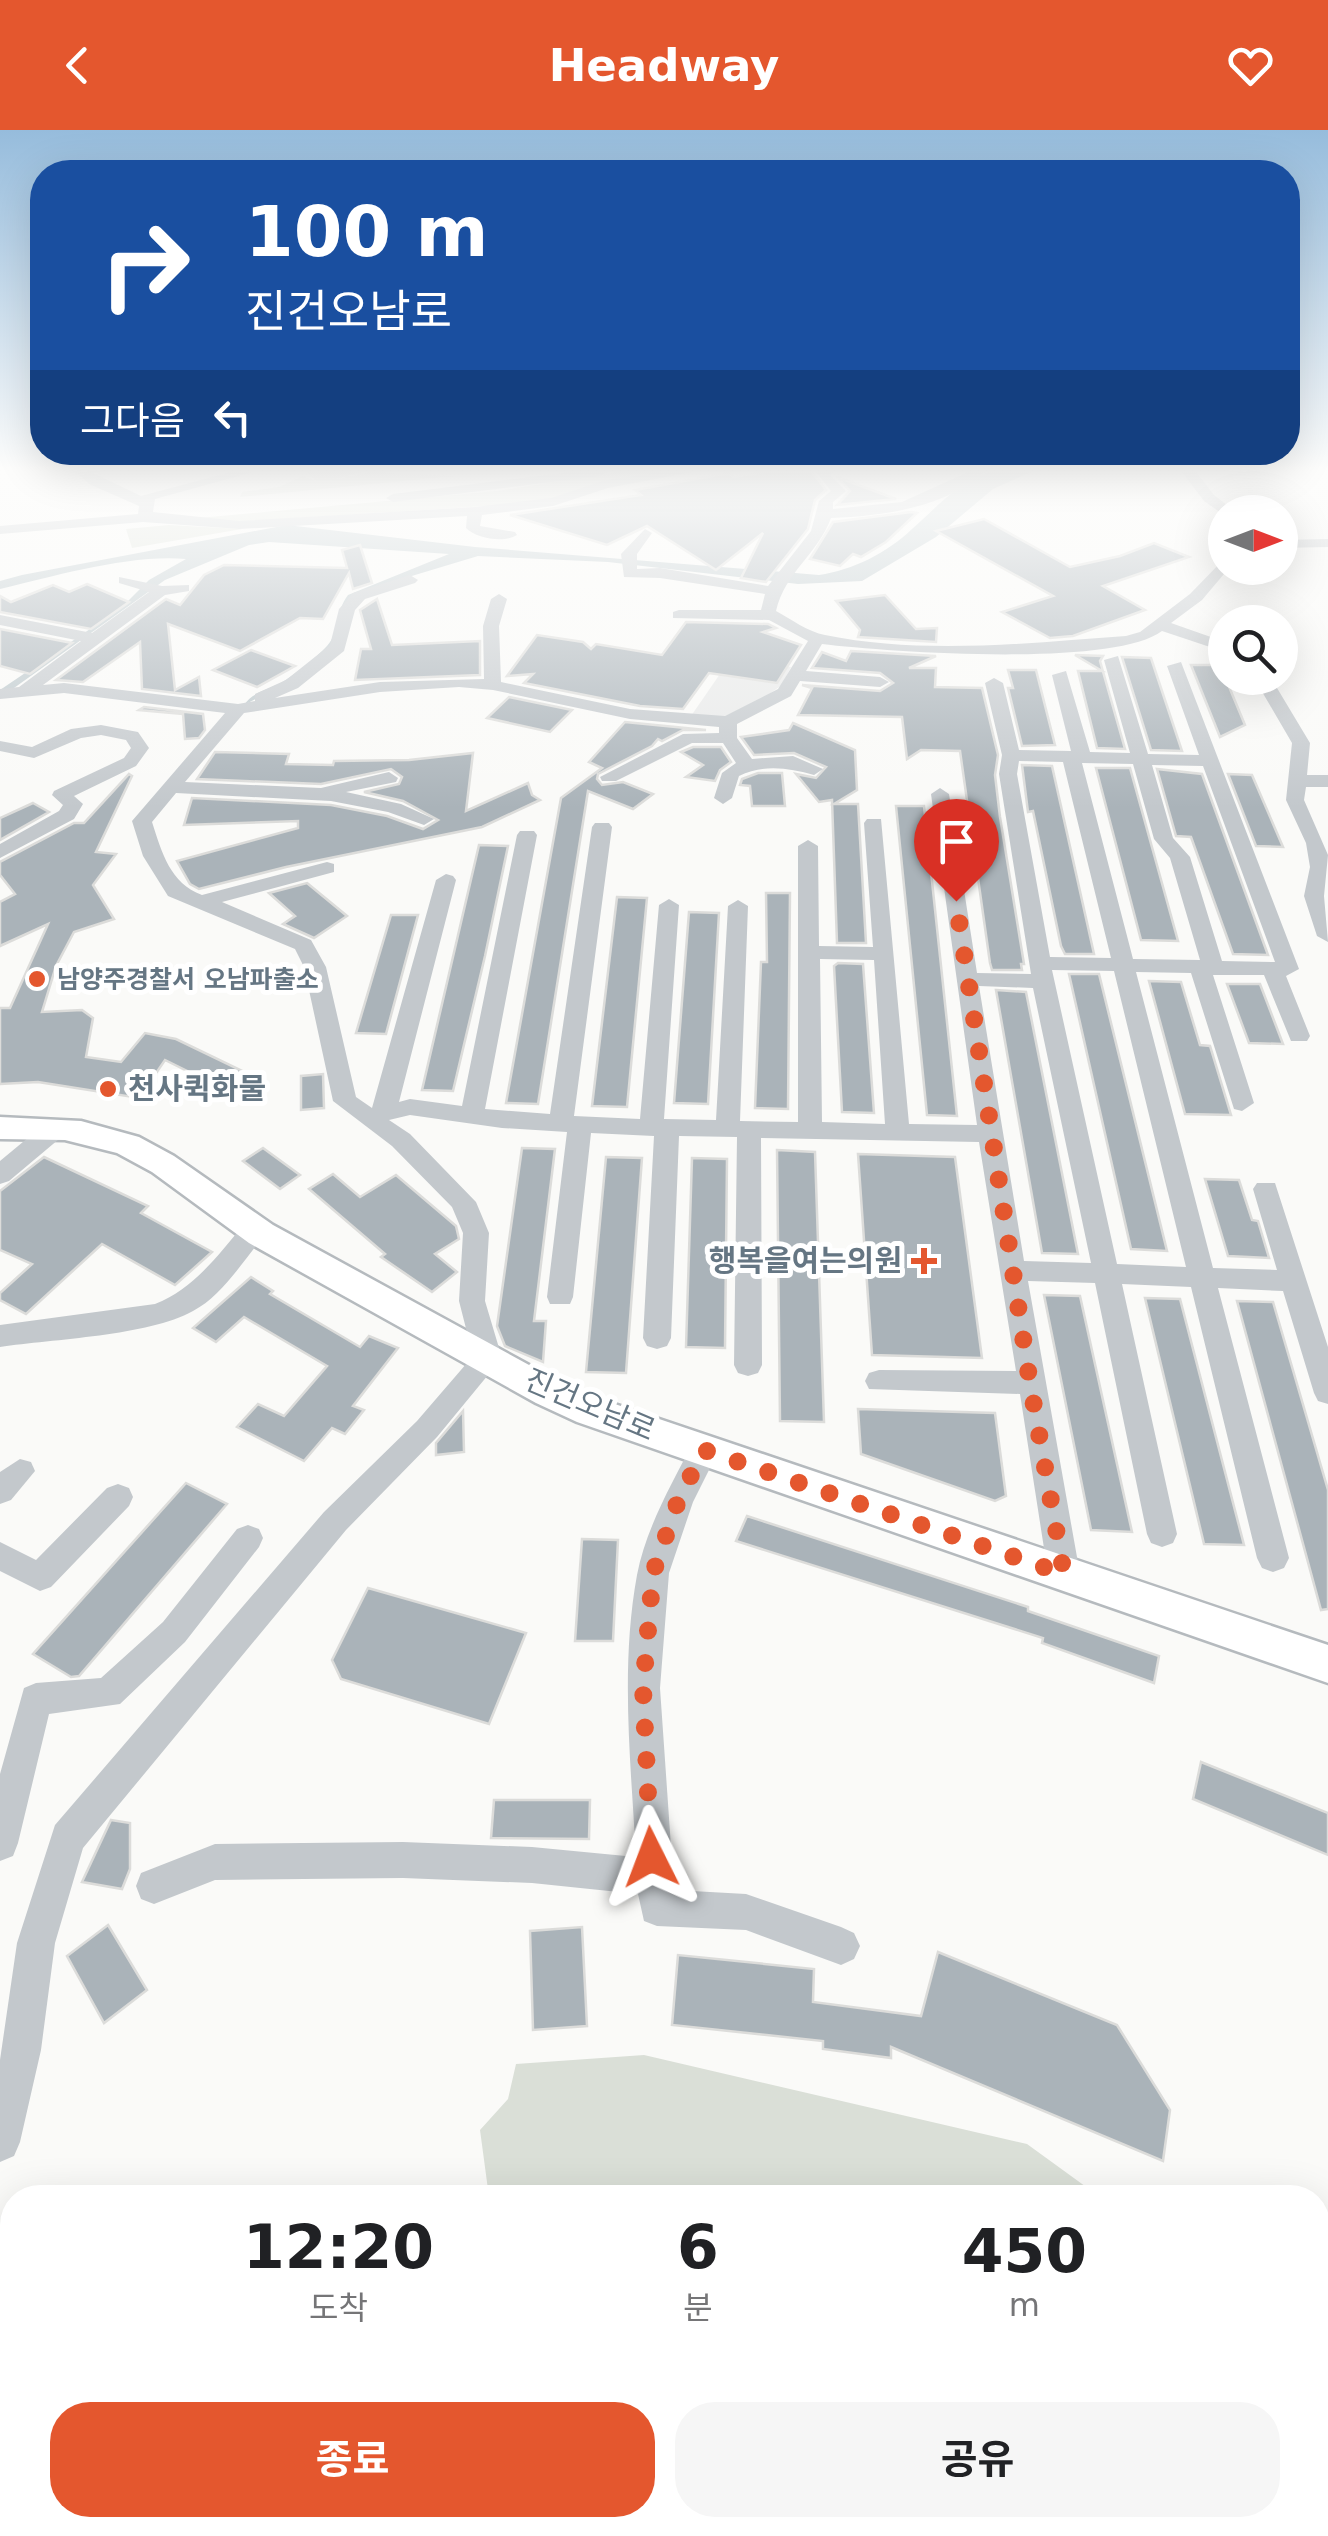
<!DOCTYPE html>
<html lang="ko">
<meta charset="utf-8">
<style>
body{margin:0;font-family:"DejaVu Sans","Noto Sans KR",sans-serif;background:#f6f6f6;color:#202124;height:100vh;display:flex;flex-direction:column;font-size:38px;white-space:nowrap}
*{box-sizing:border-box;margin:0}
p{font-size:32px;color:#757577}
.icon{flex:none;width:55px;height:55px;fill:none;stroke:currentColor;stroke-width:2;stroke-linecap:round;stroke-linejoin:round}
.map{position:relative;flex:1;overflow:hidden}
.side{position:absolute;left:0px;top:2055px;width:1330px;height:352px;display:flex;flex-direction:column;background:#fff;border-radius:40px 40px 0 0;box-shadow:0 10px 40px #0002}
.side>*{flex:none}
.hud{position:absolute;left:30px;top:30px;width:1270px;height:305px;border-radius:40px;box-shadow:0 10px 40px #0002;background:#1a4fa0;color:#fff;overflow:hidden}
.needle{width:65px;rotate:90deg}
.controls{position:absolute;left:1208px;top:365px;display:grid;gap:20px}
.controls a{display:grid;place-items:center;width:90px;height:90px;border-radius:50%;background:#fff;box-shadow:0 10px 40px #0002;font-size:50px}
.pin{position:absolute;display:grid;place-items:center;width:85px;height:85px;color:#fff;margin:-102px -42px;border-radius:50% 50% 50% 0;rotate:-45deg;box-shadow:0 0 10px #0007}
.pin .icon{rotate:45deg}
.me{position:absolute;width:110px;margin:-55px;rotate:357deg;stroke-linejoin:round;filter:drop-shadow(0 0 8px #0008)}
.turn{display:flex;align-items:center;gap:35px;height:210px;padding:0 50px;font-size:45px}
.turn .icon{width:130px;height:130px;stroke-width:2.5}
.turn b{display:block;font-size:70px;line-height:85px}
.then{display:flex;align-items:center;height:95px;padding:0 50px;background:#0003;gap:20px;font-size:38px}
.eta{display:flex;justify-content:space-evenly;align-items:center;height:170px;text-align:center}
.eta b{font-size:60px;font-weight:700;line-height:70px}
.action{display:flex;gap:20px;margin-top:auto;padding:20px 50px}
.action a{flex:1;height:115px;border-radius:40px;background:#e4572e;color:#fff;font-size:40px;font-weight:700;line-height:115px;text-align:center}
.action a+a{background:#f6f6f6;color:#202124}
header{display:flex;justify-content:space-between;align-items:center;height:130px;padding:0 50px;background:#e4572e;color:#fff;font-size:45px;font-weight:700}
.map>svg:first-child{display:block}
</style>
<header><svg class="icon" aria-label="back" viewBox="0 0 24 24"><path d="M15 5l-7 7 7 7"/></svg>Headway<svg class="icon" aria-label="heart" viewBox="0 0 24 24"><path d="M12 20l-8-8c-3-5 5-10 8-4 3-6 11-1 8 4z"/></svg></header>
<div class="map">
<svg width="1328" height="2406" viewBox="0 0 1328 2406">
<rect width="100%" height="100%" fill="#fafaf8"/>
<polygon fill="#e8e9e9" points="731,528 791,537 782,555 765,567 723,587 691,586"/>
<g fill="#dadfd7">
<polygon points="306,342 362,342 328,351 370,342 454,346 240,367 242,362 279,357 303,346 316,351"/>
<polygon points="617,342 669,342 622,347 551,370 503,375 233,392 188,389 497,361"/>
<polygon points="169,395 242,399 132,418 126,399"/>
<polygon points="644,1925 1027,2014 1100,2067 489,2067 480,2000 508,1969 516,1934"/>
<polygon points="98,2395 1072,2395 1065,2406 98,2406"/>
</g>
<path fill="#bbc7cb" d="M989,342H1031L993,359L936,407L862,451L798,454L608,432L478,426L362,461L334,515L287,553L244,575C253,561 270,560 284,551C298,542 316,528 327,516C340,502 335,482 348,465L449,424L269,412L249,415L165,450L0,568V560L121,478L149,450L186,429C130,424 55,446 0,459V451L22,445L287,395L475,417L819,445C853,440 887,423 912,399C937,377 956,354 989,342Z"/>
<g fill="#aab3b9" stroke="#dcdcda" stroke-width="2.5">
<polygon points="766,342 812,342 826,360 815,370 808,399 766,452 741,448 763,403 716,440 647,396 607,415 510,385 641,365 635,360 729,343 733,347"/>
<polygon points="837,347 896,369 837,375 850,361"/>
<polygon points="911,382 917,383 886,412 861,427 853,424 840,436 810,429 833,392"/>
<polygon points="984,389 1070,437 1120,426 1154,413 1189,427 1103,456 1145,480 1073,506 1050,508 1002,482 1053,466 936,401"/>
<polygon points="360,415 372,453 353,459 349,443 323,489 300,488 240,521 168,494 175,560 199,547 201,566 142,559 140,512 83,552 56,550 166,469 180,475 204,445 224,435 347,438 342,420"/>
<polygon points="87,454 129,472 91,499 0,482 0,466 11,472 53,455 69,462"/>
<polygon points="885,465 916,499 937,498 936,512 858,507 860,500 836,471"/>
<polygon points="377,469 392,515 480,511 480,545 355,550 361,519 371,519 360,480"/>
<polygon points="686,492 768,494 776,498 763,502 801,515 777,553 709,543 683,579 640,576 524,553 533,544 507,546 537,505 583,512 591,519 596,514 662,525"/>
<polygon points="0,499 72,513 30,544 0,536"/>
<polygon points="251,520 295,536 257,557 213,540"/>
<polygon points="851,521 936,526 909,538 936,538 935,557 982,558 998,625 995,645 1000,687 1024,834 1021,834 1022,840 992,840 990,833 960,621 921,620 907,629 902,587 798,585 812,558 802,555 880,561 893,553 880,543 812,538 822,522 846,531"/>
<polygon points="1075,525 1103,526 1100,531 1125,619 1097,618 1078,541 1102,541"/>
<polygon points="1122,527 1151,528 1182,621 1151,620"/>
<polygon points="1191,535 1220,535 1245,595 1220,607"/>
<polygon points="1008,540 1036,540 1055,615 1022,616 1008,558 1013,558"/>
<polygon points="509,567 572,580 550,602 487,588"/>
<polygon points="144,577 203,584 205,600 199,608 185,609 183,584 139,580"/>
<polygon points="625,592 706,600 683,600 662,611 658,609 652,616 598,644 597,649 602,655 623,652 653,664 633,679 588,661 538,974 506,973 561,668 602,638 589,632"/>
<polygon points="793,593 855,620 857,660 834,674 858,674 866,813 837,813 832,670 819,672 796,644 816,648 826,637 794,623 754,625 741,607 789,600"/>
<polygon points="693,617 721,617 731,632 720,640 715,651 686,647 703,635 681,622"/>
<polygon points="215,622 289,624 286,634 333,635 334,631 409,630 473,623 466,681 528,653 532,665 540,670 482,697 286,737 199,759 190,754 177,731 298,698 298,691 184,695 192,668 331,675 387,686 423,699 438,690 403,671 364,662 399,654 402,647 391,639 321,654 197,649"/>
<polygon points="1022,635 1052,636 1094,824 1065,824 1061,816 1033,681 1028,682"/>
<polygon points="1096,638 1130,638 1178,811 1141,810"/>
<polygon points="1157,639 1202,644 1268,825 1233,824 1191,707 1176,706"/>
<polygon points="758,643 782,643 785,676 752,676 750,656 740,655 742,649"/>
<polygon points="129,644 132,646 96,722 116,724 93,755 114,789 74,802 56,836 42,882 82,880 93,888 86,927 121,932 145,903 176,909 259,949 238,966 165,930 139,968 38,952 0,954 0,878 10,878 48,794 0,816 0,772 15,764 0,745 0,732 74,693 84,693"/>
<polygon points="1228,644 1252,645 1283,717 1256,716"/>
<polygon points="33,673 49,682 0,710 0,688"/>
<polygon points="896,676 924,676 957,986 927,985"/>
<polygon points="479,715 508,716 485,826 453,961 422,960"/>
<polygon points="307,753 347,786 314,808 283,794 295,786 269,763"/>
<polygon points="766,763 790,763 788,979 755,978 761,832 767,832"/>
<polygon points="617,767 647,768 627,977 592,976"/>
<polygon points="689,782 719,783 708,974 674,973"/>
<polygon points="391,785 418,785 386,904 356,903"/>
<polygon points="838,833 863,834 874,983 842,982 834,836"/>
<polygon points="1069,844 1099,844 1167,1121 1131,1119"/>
<polygon points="1149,851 1181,852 1200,915 1210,916 1231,985 1185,984"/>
<polygon points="1227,854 1260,854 1283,914 1249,913"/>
<polygon points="996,860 1026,862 1078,1124 1042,1123"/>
<polygon points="323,944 324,978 301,980 301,946"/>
<polygon points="263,1018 300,1045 280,1059 243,1031"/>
<polygon points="522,1018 555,1019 534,1191 546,1191 543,1232 505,1216 497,1196"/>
<polygon points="777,1020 815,1022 824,1292 780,1291"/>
<polygon points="858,1024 955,1027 982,1228 872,1225"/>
<polygon points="44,1027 148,1076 141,1083 212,1122 175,1155 102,1114 26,1184 0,1170 0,1163 32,1134 0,1120 0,1061"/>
<polygon points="606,1027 642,1028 626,1243 586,1242"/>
<polygon points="692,1028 727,1029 725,1218 686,1217"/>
<polygon points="333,1044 360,1067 396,1045 456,1096 459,1109 435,1124 457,1142 432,1162 381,1127 385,1124 309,1059"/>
<polygon points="1205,1049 1239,1050 1252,1090 1258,1091 1269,1128 1228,1126"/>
<polygon points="251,1147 273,1161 270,1164 360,1217 369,1206 398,1218 353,1276 364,1280 345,1304 332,1298 304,1331 237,1297 258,1274 284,1286 327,1236 244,1187 216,1212 193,1198"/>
<polygon points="1044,1165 1080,1166 1132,1402 1091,1400"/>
<polygon points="1145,1168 1180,1169 1244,1415 1204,1414"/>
<polygon points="1237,1171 1273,1172 1328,1360 1328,1479 1321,1480"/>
<polygon points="858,1279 995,1283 1006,1366 995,1371 861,1324"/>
<polygon points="463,1281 464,1322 436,1325 436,1313"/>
<polygon points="186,1353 227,1374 79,1546 71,1547 33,1524"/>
<polygon points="747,1386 1028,1477 1028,1481 1159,1526 1154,1553 1042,1513 1043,1508 736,1411"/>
<polygon points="582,1409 618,1410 613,1511 575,1511"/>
<polygon points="368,1458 526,1503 489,1594 341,1549 332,1530"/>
<polygon points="1201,1632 1328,1683 1328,1725 1193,1669"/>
<polygon points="494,1670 590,1670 589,1709 491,1708"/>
<polygon points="111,1690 130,1693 130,1739 122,1759 82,1752"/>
<polygon points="108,1795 147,1860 104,1893 67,1826"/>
<polygon points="582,1797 587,1896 533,1900 530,1801"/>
<polygon points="938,1822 1117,1895 1170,1980 1163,2031 891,1917 891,1928 823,1919 823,1911 672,1895 678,1825 814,1839 813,1872 921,1886"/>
</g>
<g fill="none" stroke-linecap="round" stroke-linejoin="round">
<defs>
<polygon id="major" points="0,987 81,991 139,1007 174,1026 273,1095 562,1253 603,1270 1328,1515 1328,1553 577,1292 536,1273 249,1113 152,1042 117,1023 65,1010 0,1009"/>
</defs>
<use href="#major" stroke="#b5babe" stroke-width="5"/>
<g fill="#c3c8cc" fill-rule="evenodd">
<path d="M76,342H91L141,366L231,342H253L155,369L153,382L239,391L475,377L551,368L606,350L660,342H692L608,358L553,376L482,385L480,396L515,402L517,405C505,413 477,409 466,398L467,386L239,399L143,392L0,404V396L138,384L139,376L89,354Z"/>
<polygon points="570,342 607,342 600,346 393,372 386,368 393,364"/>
<path d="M816,342H833L830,345L846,361L833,372V379L902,372L968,342H985C943,378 884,386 831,388C818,424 785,442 776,481C791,489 808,502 825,505C922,525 1028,513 1126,506L1140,502L1190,464L1225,428V438H1229L1202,470L1171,493L1225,512V522L1162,501C1113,538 888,522 822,514L806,541L880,547L889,552L880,557L800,551L791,566L737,594V608L752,629L793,626L823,639L814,645C789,638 763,634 739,646L732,668L723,674L714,668L722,643L736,633L723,613H692L616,651H602L600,647L683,604L719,603V597L630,589L493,560L459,557L380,562L244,583L185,652L321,658L389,642L398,648L396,652L346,662L401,674L434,689L424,695L388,682L331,671L176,663L152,692C162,723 170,753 202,765L327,732L334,734V742L222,772L311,810L326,837L356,967L372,978L436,750L446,744L453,746L456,750L399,972L410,969L462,976L517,705L520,701H534L537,705L485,979L550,984L592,697L595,693H609L612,697L574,986L640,989L659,775L669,769L679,775L664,989L716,990L728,776L738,770L748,776L740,991L798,992V716L808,710L818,716L819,816L873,817L864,693L867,689H881L909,994L977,995L931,664L940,658L949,664L977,843L1031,844L999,644L1002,625L985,553L994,548L1003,553L1019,620L1071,621L1052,545L1066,541L1090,622L1130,623L1104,530L1118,526L1148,624L1199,625L1167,536L1181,532L1299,839L1286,846L1310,906L1307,911H1291L1264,845H1213L1254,973L1242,981L1234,979L1191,843L1136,842L1213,1138L1277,1140L1253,1059L1257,1053H1275L1328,1217V1274L1318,1271L1314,1263L1283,1161L1218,1158L1289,1428L1284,1438L1273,1442L1262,1438L1257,1428L1191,1157L1122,1154L1177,1404L1173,1413L1162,1417L1151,1413L1147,1404L1095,1153L1028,1151L1080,1444L1075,1454L1064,1458L1053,1454L1048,1444L1020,1264L869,1259L865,1251L869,1243L879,1240L1016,1241L979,1012L761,1008L762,1235L758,1243L748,1246L738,1243L734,1235L737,1007L679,1006L671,1208L667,1216L657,1219L647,1216L643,1208L654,1006L591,1003L573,1167L570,1174H550L547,1167L567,1002L502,998L410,985L389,990L410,1004L476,1072L489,1103L485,1171L502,1228L437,1307L346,1400L83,1718L55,1813L41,1920L20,2012L14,2026L0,2032V1930L17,1813L55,1695L324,1382L417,1291L473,1226L459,1171L463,1103L452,1077L392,1016L333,971L304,837L295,819L168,766L143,726L132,691L225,583L64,563L0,569V559L19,557L81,511L0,495V485L92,503L149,462L119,453V447L162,456L189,455V461L165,465L43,555L64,553L238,574L255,571V564L286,550L330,515L339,479L353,463L410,445L418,450L415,453L365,469L355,480L344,521L298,558L275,568L380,552L484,549L483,496L491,469L499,464L507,469L499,496L501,552L630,579L725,586L778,559L808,511L769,490L673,488V482L679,480H761L765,464L660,448L624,447L621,424L645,399L652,403L637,424V439L660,438L768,456L811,401L819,371L831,361ZM1019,631L1063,632L1111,828L1050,827L1017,644ZM1082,633L1133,634L1154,709L1170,728L1200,830L1133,829ZM1152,635L1203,636L1275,832L1222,831L1190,727L1173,708ZM820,829L874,830L885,994L822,992ZM1052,840L1114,841L1186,1137L1117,1134ZM979,856L1033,858L1091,1133L1024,1131Z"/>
<polygon points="1182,342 1196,342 1214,365 1236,382 1224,385 1204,371"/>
<polygon points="1328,409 1328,417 1280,418 1280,410"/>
<polygon points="1254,548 1271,548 1310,613 1307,645 1328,645 1328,657 1306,657 1304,670 1328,725 1324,766 1328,812 1317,806 1304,766 1310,737 1306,713 1286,670 1292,613"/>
<polygon points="101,595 138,602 149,618 136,636 74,666 83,674 74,689 0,728 0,714 59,681 63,675 52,665 54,661 124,628 131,618 126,610 101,605 81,608 34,628 0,621 0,611 32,617 71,599"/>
<polygon points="56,990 65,992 68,998 65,1004 9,1051 0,1054 0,1031 47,992"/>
<path d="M254,1091L263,1093L267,1100L263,1107C243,1131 222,1166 193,1181C148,1206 53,1209 0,1217V1195L155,1174C194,1159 218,1125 245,1093Z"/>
<path d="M704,1308L714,1311L719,1320L693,1372L669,1443L660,1558L674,1760L746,1764L841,1797L854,1803L860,1816L854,1829L841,1835L746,1800L657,1796L644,1791L638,1764L532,1753L403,1748L215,1750L154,1774L141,1769L136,1756L141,1743L215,1714L403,1712L532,1717L636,1727C631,1634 620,1538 637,1445C646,1398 672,1353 694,1311Z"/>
<polygon points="20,1329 31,1332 35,1341 11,1370 0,1374 0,1342"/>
<polygon points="118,1354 129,1358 133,1367 129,1376 51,1457 40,1461 0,1441 0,1412 36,1430 107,1358"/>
<polygon points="248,1395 259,1399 263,1408 259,1417 185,1512 120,1574 49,1584 18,1713 13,1726 0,1731 0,1644 24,1558 36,1553 101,1548 163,1492 237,1399"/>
</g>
<use href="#major" fill="#fff" fill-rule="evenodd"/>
</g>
<linearGradient id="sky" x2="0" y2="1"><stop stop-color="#96bcdc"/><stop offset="0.5" stop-color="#fdfdfc"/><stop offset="1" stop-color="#fdfdfc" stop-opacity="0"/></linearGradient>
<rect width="1328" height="678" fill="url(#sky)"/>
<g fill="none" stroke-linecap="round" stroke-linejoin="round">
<polyline stroke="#e4572e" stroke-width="18" stroke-dasharray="0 32.4" points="651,1727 643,1558 653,1443 678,1371 704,1320 1064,1444 1030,1253 956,771"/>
</g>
<g fill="#e4572e" stroke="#fff" stroke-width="4">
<circle cx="37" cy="849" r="10"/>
<circle cx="108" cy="959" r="10"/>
<path d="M919 1116h10v10h10v10h-10v10h-10v-10h-10v-10h10z"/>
</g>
<g text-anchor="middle" stroke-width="10" stroke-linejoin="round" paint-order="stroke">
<g font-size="25" font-weight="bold" fill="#657683" stroke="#fff" text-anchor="start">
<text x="57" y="858">남양주경찰서 오남파출소</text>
</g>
<g font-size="30" font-weight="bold" fill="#657683" stroke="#fff" text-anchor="start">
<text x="128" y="969">천사퀵화물</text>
<text x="902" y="1141" text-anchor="end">행복을여는의원</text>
</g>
<g font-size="30" fill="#657683" stroke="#fff">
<text transform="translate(590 1275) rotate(23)" y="10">진건오남로</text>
</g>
</g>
</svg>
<div class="controls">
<a><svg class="needle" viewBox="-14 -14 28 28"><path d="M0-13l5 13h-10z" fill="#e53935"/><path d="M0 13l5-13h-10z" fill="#757577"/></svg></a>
<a><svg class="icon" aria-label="search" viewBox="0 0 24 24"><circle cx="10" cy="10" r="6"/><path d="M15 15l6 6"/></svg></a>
</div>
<div class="pin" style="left:956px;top:771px;background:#d93025"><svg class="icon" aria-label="arrive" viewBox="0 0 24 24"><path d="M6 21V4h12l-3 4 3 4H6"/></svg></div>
<svg class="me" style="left:651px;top:1727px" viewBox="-20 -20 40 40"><path d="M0-17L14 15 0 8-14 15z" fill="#e4572e" stroke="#fff" stroke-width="4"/></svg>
<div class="hud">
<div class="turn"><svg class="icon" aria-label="right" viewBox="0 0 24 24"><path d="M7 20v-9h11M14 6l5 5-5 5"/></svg><div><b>100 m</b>진건오남로</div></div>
<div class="then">그다음<svg class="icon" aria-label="left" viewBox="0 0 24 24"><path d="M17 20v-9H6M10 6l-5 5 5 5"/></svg></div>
</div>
<section class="side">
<div class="eta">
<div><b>12:20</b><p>도착</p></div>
<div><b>6</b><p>분</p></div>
<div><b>450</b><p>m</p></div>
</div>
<div class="action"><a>종료</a><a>공유</a></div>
</section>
</div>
